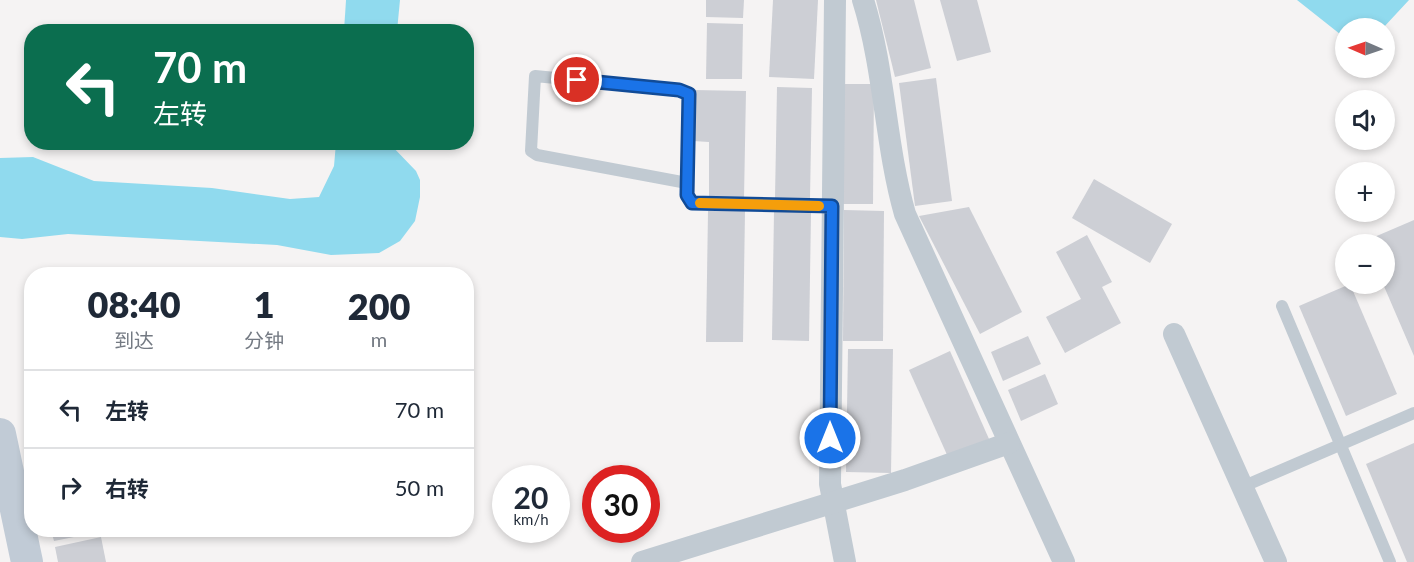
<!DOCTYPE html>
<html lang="zh">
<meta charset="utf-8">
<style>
body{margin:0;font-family:Lato,"Noto Sans SC",sans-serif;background:#f2f2f3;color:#1f2937;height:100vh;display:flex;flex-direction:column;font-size:22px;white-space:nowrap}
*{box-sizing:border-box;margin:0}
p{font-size:20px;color:#747a83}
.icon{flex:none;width:33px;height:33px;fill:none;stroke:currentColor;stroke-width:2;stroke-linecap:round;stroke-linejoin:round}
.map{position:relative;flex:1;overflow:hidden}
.side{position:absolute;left:24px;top:267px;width:450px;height:270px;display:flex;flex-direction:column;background:#fff;border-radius:24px;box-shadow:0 3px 9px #0003}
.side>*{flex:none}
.hud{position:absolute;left:24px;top:24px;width:450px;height:126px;border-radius:24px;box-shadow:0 3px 9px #0003;background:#0b6e4f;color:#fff;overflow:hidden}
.needle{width:39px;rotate:272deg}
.fabs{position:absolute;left:1335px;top:18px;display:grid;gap:12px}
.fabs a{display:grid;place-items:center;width:60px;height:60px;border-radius:50%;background:#fff;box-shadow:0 3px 9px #0003;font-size:30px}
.speed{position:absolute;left:492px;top:465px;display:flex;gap:12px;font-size:30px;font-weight:700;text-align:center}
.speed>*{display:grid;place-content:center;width:78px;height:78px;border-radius:50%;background:#fff;box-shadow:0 3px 9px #0003;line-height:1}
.speed small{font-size:15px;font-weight:400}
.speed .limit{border:9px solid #d22;background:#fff;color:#111}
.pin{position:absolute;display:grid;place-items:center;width:51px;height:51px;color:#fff;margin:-26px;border:3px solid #fff;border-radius:50%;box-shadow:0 2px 6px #0007}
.me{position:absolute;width:66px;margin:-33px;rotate:0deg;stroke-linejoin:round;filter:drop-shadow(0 0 4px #0008)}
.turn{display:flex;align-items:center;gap:21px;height:126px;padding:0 30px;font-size:27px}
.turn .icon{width:78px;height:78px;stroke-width:2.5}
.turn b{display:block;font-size:42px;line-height:51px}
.eta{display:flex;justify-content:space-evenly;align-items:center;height:102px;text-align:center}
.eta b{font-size:36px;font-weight:800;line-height:42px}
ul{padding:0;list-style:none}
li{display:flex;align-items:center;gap:18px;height:78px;padding:0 30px;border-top:2px solid #e0e1e3}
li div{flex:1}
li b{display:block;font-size:22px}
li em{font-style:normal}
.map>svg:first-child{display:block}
</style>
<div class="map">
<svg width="1414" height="562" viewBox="0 0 1414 562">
<rect width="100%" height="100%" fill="#f5f3f3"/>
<g fill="#90daee">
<polygon points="346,0 400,0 397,31 344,31"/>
<polygon points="1297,0 1409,0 1383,28 1346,28 1345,38"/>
<polygon points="336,143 389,143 416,171 420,180 420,197 415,221 400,241 379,253 331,255 277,245 68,234 22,239 0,237 0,158 33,157 94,181 212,188 290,199 319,197 334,166"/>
</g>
<g fill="#cdcfd5">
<polygon points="706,0 744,0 743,18 706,17"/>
<polygon points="773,0 818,0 814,79 769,77"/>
<polygon points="876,0 914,0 931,68 895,77"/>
<polygon points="940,0 977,0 991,52 957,61"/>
<polygon points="707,23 743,24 742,79 706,79"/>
<polygon points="936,78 952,201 915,206 899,83"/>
<polygon points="843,84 874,84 873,204 842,204"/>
<polygon points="777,87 812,88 810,198 775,198"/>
<polygon points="694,90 746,91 744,198 709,197 709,142 693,141"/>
<polygon points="1094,179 1172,224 1150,263 1072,218"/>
<polygon points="969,207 1022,312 980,334 919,216"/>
<polygon points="844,210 884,211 883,341 843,341"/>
<polygon points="708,211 745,211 743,342 706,342"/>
<polygon points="774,211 811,212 809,341 772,340"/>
<polygon points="1414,220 1414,356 1383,284 1384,244 1367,244 1365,241"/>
<polygon points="1087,235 1112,282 1102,287 1121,323 1065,353 1046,317 1081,299 1056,252"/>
<polygon points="1350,284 1397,394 1346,416 1299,306"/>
<polygon points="1028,336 1041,364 1003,381 991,352"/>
<polygon points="848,349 893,349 891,473 846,472"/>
<polygon points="950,351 989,439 948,457 909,370"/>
<polygon points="1045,374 1058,404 1021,421 1008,390"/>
<polygon points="1414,443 1414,562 1407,562 1366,464"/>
<polygon points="51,530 104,530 104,531 54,541"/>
<polygon points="101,537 106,562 58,562 55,547"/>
</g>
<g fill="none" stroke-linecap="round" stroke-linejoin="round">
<g stroke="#c1cad2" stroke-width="12">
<polyline points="687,183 537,155 531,151 535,76 679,90 689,94 687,183 687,195 692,203 832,206"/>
<polyline points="1282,306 1390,562"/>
<polyline points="1242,487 1414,413"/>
</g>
<g stroke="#c1cad2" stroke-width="22">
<polyline points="835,0 830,484 845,562"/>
<path d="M863,0C885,70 885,144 905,214L1064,562"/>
<polyline points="1174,334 1276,562"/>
<polyline points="642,562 905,480 1009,443"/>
</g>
<polyline stroke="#c1cbd6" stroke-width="32" points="0,434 27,562"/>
</g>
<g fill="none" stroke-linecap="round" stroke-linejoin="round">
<defs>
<polyline id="route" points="577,80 679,90 689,94 687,195 692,203 832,206 830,438"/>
</defs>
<use href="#route" stroke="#114b97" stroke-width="15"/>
<use href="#route" stroke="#1a73e8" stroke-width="10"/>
<polyline stroke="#f59e0b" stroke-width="10" points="700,203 819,206"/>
</g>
</svg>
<div class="fabs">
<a><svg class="needle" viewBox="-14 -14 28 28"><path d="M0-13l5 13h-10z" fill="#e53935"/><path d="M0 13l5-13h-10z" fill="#747a83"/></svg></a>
<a><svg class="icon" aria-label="sound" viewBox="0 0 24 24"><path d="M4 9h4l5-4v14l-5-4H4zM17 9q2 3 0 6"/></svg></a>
<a>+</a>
<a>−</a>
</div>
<div class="speed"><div>20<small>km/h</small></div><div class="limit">30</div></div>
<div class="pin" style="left:577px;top:80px;background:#d93025"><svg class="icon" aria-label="arrive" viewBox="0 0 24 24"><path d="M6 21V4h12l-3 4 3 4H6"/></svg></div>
<svg class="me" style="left:830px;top:438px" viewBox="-20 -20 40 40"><circle r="17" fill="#1a73e8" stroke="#fff" stroke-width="3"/><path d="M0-11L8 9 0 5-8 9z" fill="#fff"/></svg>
<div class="hud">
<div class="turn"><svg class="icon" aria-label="left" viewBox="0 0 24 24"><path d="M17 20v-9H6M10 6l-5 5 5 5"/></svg><div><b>70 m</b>左转</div></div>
</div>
<section class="side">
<div class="eta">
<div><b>08:40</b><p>到达</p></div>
<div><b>1</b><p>分钟</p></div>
<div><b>200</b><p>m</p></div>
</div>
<ul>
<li><svg class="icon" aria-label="left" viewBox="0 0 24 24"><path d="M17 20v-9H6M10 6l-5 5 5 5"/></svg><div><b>左转</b></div><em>70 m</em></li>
<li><svg class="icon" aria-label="right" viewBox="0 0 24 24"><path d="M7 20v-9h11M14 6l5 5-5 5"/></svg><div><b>右转</b></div><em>50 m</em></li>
</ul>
</section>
</div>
